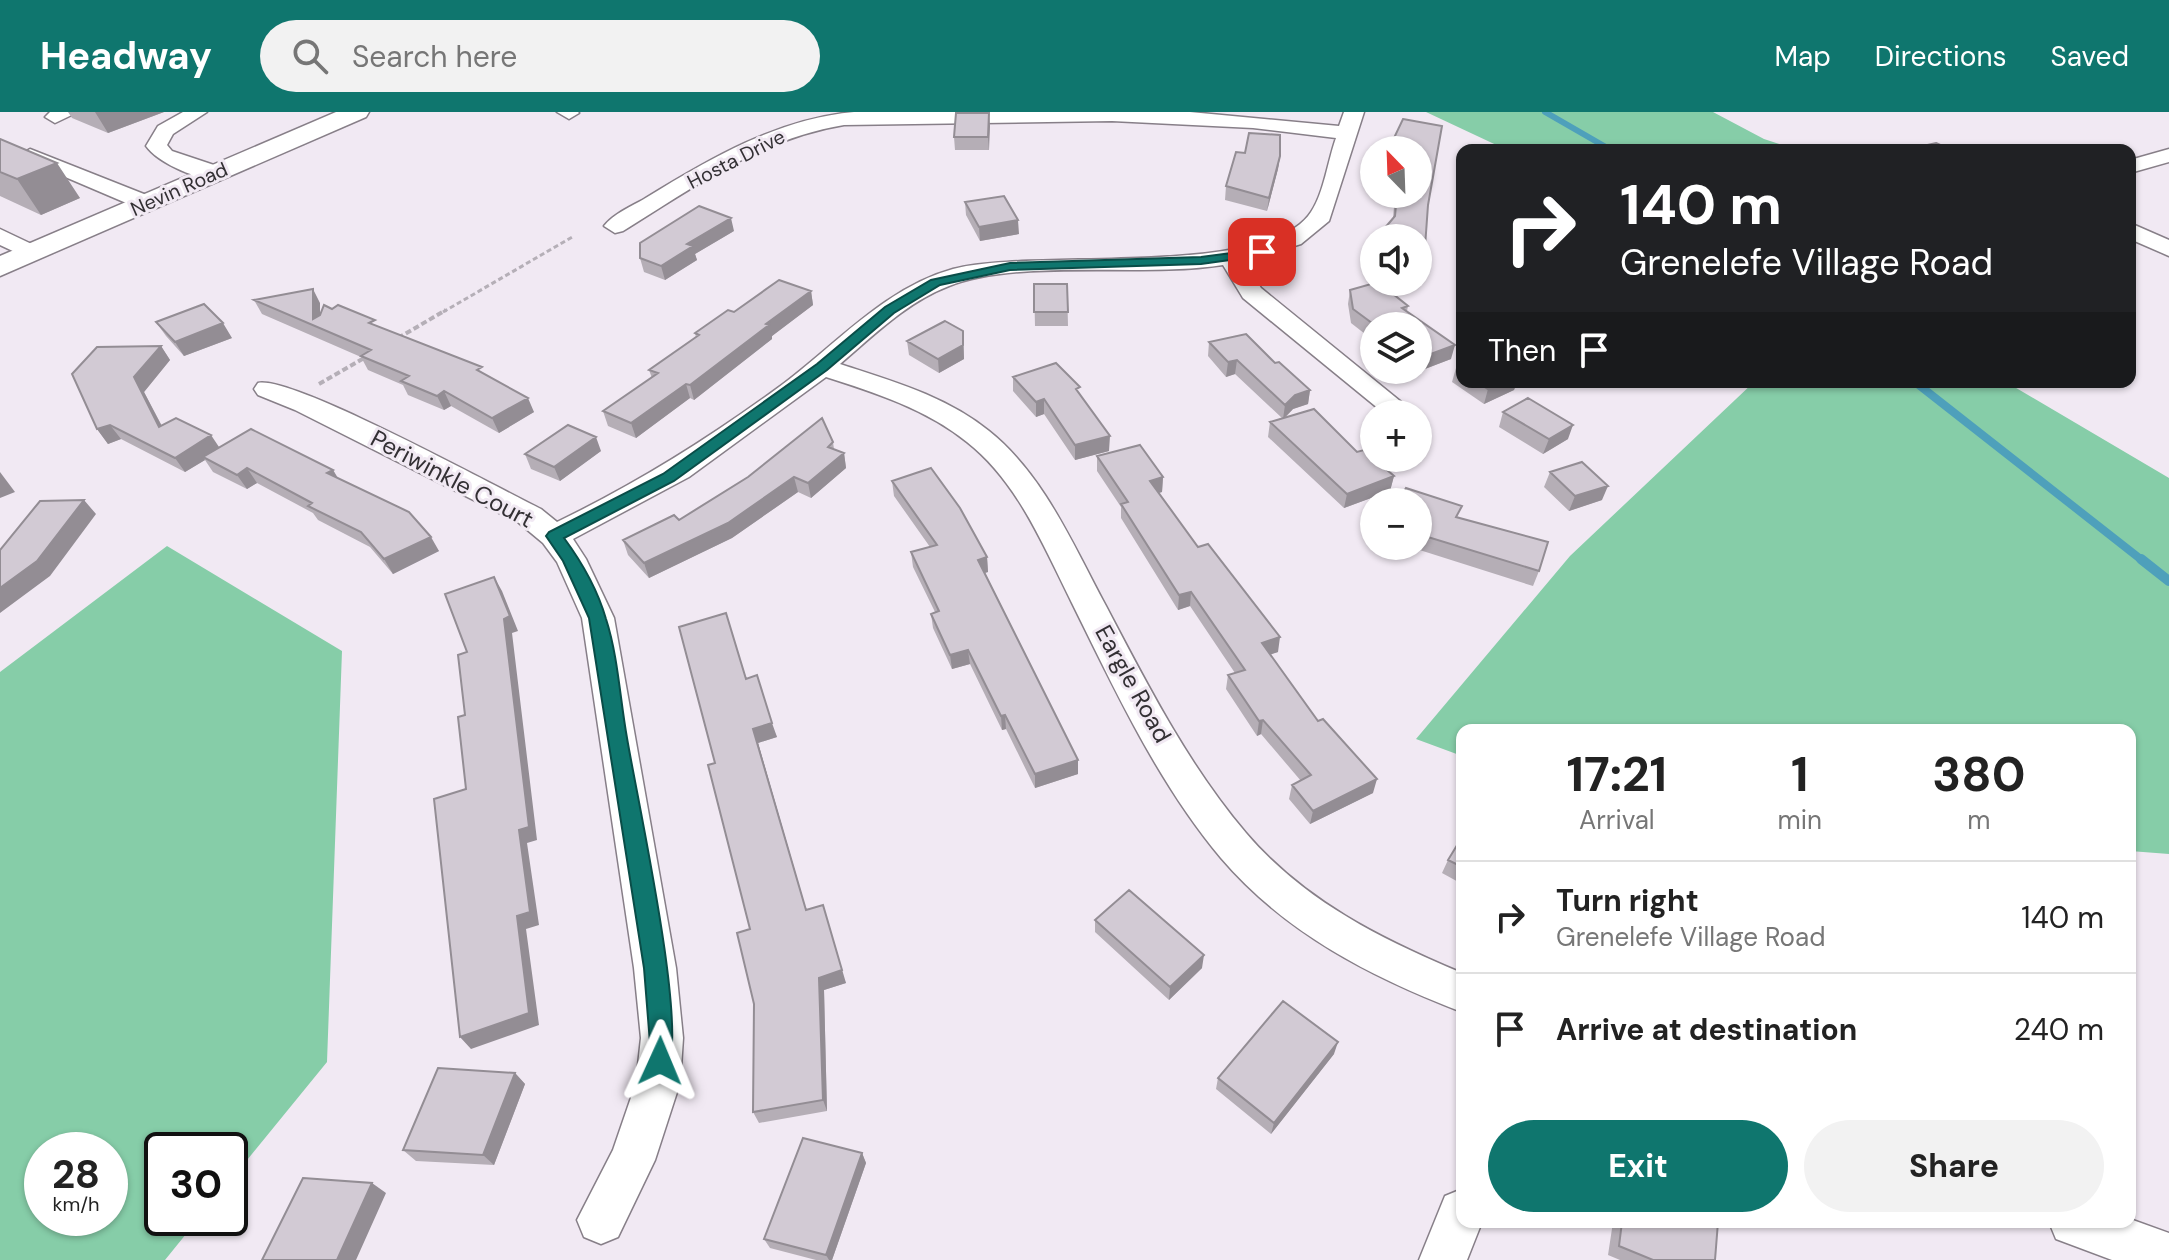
<!DOCTYPE html>
<html lang="en">
<head>
<meta charset="utf-8">
<style>
  :root { --surface:#fff; --page:#f2f2f2; --text:#222; --muted:#767676; --line:#e0e0e0; --accent:#0f766e }
  body { margin:0; font-family:"DM Sans",sans-serif; background:var(--page); color:var(--text); height:100vh; display:flex; flex-direction:column; font-size:30px; white-space:nowrap }
  * { box-sizing:border-box; margin:0 }
  p { font-size:26px; color:var(--muted) }
  .icon { flex:none; width:44px; height:44px; fill:none; stroke:currentColor; stroke-width:2; stroke-linecap:round; stroke-linejoin:round }
  .map { position:relative; flex:1; overflow:hidden }
  .side { position:absolute; left:1456px; top:612px; width:680px; height:504px; display:flex; flex-direction:column; background:var(--surface); border-radius:16px; box-shadow:0 2px 6px #0004 }
  .side>* { flex:none }
  .top-card { position:absolute; left:1456px; top:32px; width:680px; height:244px; border-radius:16px; box-shadow:0 2px 6px #0004; background:#202124; color:#fff; overflow:hidden }
  .needle { width:52px; rotate:337deg }
  .fabs { position:absolute; left:1360px; top:24px; display:grid; gap:16px }
  .fabs a { display:grid; place-items:center; width:72px; height:72px; border-radius:50%; background:var(--surface); box-shadow:0 2px 6px #0004; font-size:40px }
  .speed { position:absolute; left:24px; top:1020px; display:flex; gap:16px; font-size:40px; font-weight:700; text-align:center }
  .speed>* { display:grid; place-content:center; width:104px; height:104px; border-radius:50%; background:var(--surface); box-shadow:0 2px 6px #0004; line-height:1 }
  .speed small { font-size:20px; font-weight:400 }
  .speed .limit { border:4px solid #111; border-radius:12px; background:#fff; color:#111 }
  .pin { position:absolute; display:grid; place-items:center; width:68px; height:68px; color:#fff; margin:-34px; border-radius:16px; box-shadow:0 4px 12px #0006 }
  .me { position:absolute; width:88px; margin:-44px; rotate:1deg; stroke-linejoin:round; filter:drop-shadow(0 0 6px #0008) }
  .turn { display:flex; align-items:center; gap:28px; height:168px; padding:0 32px; font-size:36px }
  .turn .icon { width:104px; height:104px; stroke-width:2.5 }
  .turn b { display:block; font-size:56px; line-height:68px }
  .then { display:flex; align-items:center; height:76px; padding:0 32px; background:#0003; gap:16px; font-size:30px }
  .eta { display:flex; justify-content:space-evenly; align-items:center; height:136px; text-align:center }
  .eta b { font-size:48px; font-weight:700; line-height:56px }
  .primary-button { display:flex; gap:16px; margin-top:auto; padding:16px 32px }
  .primary-button a { flex:1; height:92px; border-radius:48px; background:var(--accent); color:#fff; font-size:32px; font-weight:700; line-height:92px; text-align:center }
  .primary-button a+a { background:var(--page); color:var(--text) }
  ul { padding:0; list-style:none }
  li { display:flex; align-items:center; gap:24px; height:112px; padding:0 32px; border-top:2px solid var(--line) }
  li div { flex:1 }
  li b { display:block; font-size:30px }
  li em { font-style:normal }
  header { display:flex; align-items:center; gap:48px; box-sizing:border-box; height:112px; padding:0 40px; background:var(--accent); color:#fff }
  header strong { font-size:38px }
  nav { display:flex; gap:44px; margin-inline-start:auto; font-size:28px }
  .search { width:560px; height:72px; background:var(--page); display:flex; align-items:center; gap:20px; box-sizing:border-box; padding:0 28px; border-radius:44px; color:var(--muted); font-size:30px }
  .map>svg:first-child { display:block }
  .forest { fill:#86cda8; fill-rule:evenodd }
  .lines { fill:none; stroke-linecap:round; stroke-linejoin:round }
  .stream-far2 { stroke:#4ea0bb; stroke-width:6 }
  .stream-far1 { stroke:#4ea0bb; stroke-width:8 }
  .stream { stroke:#4ea0bb; stroke-width:10 }
  .minor-casing { stroke:#877f88; stroke-width:3 }
  .major-casing { stroke:#877f88; stroke-width:3 }
  .path-far1 { stroke:#b5afb7; stroke-width:3; stroke-dasharray:5 3; stroke-linecap:butt }
  .path { stroke:#b5afb7; stroke-width:4; stroke-dasharray:6 3; stroke-linecap:butt }
  .minor { fill:#fff; fill-rule:evenodd }
  .major { fill:#fff; fill-rule:evenodd }
  .wall { fill:#b5aeb6 }
  .shaded-wall { fill:#938d94 }
  .building { fill:#d2cad4; stroke:#938d94; stroke-width:2 }
  .route { fill:#0f766e; stroke:#0a4d48; stroke-width:2 }
  .labels { text-anchor:middle; stroke-width:6; stroke-linejoin:round; paint-order:stroke }
  .far-street-label { font-size:20px; fill:#333034; stroke:#f1e9f3 }
  .street-label { font-size:24px; fill:#333034; stroke:#f1e9f3 }
</style>
</head>
<body>
<header>
<strong>Headway</strong>
<div class="search"><svg class="icon" aria-label="search" viewBox="0 0 24 24"><circle cx="10" cy="10" r="6"/><path d="M15 15l6 6"/></svg>Search here</div>
<nav><a>Map</a><a>Directions</a><a>Saved</a></nav>
</header>
<div class="map">
<svg width="2169" height="1148" viewBox="0 0 2169 1148">
  <rect width="100%" height="100%" fill="#f1e9f3"/>
  <path class="forest" d="M1426,0H1713L1764,27L1797,38H1507Z
    M1754,270H2006L2169,366V742L2130,739V618H1462V644L1416,627L1570,444Z
    M167,434L342,539L327,950L230,1069V1038H162V1106H199L165,1148H0V560ZM42,1038H110V1106H42Z"/>
  <g class="lines">
    <path class="stream-far2" d="M1545,0L1611,38"/>
    <path class="stream-far1" d="M1915,270L2143,449"/>
    <path class="stream" d="M2141,447L2169,469"/>
    <defs>
      <path id="minor" d="M78,0L55,11L45,5L50,0Z
        M183,0H207L173,22L167,33L172,39L223,56L226,61L223,66C201,71 158,51 146,34L158,14Z
        M557,0H578L579,1L569,7Z
        M854,0H1190L1339,14L1344,0H1364L1329,109L1301,132L1244,150L1261,176L1416,302H1385L1243,186L1223,153C1141,166 1022,146 949,174C907,190 874,223 840,252C892,269 946,284 989,319C1044,363 1073,433 1106,494C1147,572 1188,653 1246,721C1304,789 1381,827 1462,861V900C1371,865 1285,821 1221,746C1158,671 1115,578 1072,491C1044,435 1018,370 967,330C926,297 876,281 826,265L689,365L573,427L586,447L614,506L676,856L683,926L680,971L655,1048L618,1125L601,1132L584,1125L577,1108L613,1038L636,971L641,926L634,856L582,506L557,450L543,431L519,411L295,298L258,283L254,277L258,271C292,263 496,375 541,397L557,410C636,372 708,327 779,275C835,234 884,176 953,157C1031,136 1268,167 1311,100C1324,81 1328,48 1336,26L1253,16L1112,9L844,13C762,26 692,76 623,119L615,121L604,114C613,102 632,94 644,87C709,47 777,7 854,0Z
        M30,37L154,86L157,91L154,96H138L23,47L20,43Z
        M2169,37V50L2130,61V48Z
        M2130,111L2169,128V144L2130,127Z
        M0,117L40,136L44,141L32,148L0,133Z
        M1462,1077V1110H1482L1467,1148H1419L1445,1084Z
        M2130,1107L2169,1121V1148H2112L2056,1127L2049,1110H2130Z"/>
      <path id="major" d="M336,0H369L366,5L0,164V144Z"/>
    </defs>
    <use href="#minor" class="minor-casing"/>
    <use href="#major" class="major-casing"/>
    <path class="path-far1" d="M443,200L574,124"/>
    <path class="path" d="M398,226L446,198
      M319,272L366,245"/>
    <use href="#minor" class="minor"/>
    <use href="#major" class="major"/>
  </g>
  <path class="wall" d="M68,0H164L108,21L72,6Z
    M989,1V38H955L954,25Z
    M0,27L80,86L41,103L0,84Z
    M1245,41L1280,44L1278,57L1267,99L1225,88L1226,74Z
    M1384,82H1418L1428,93L1425,135L1422,148L1418,147V126H1383L1384,117L1393,106L1395,83Z
    M965,90L1019,122L980,129L966,103Z
    M734,119L695,142L697,148L665,168L644,160L640,146Z
    M1034,172H1067L1068,214H1035Z
    M1350,178L1408,194L1407,199L1451,247L1417,260L1413,258H1418V214H1374V229L1351,211L1348,192Z
    M811,179L813,193L772,224V227L694,288L690,286L636,326L608,314L603,299L652,266L649,258L696,225L695,221L734,200Z
    M254,188L320,191V203L378,215L486,263L534,300L499,321L451,294L444,298L408,283L403,273L368,258L361,245L262,202Z
    M156,210L232,226L184,244L166,224Z
    M963,219L964,247L939,261L909,243L907,229Z
    M1209,230L1275,251L1310,278L1308,292L1293,297L1285,306L1357,340L1394,364L1390,379L1344,396L1268,325L1270,310L1282,306L1235,262L1226,265L1208,244Z
    M161,234L170,248L144,280L162,314L219,335L333,358L338,366L439,439L393,462L370,435L318,408L313,401L257,371L247,377L213,360L205,348L185,360L121,327L108,332L97,317Z
    M1462,253V270H1517L1514,278L1484,292L1452,270L1456,256Z
    M1013,265L1080,282L1109,339L1075,348L1044,302L1036,305L1013,279Z
    M1503,300L1568,327L1543,342L1499,315Z
    M833,330L834,337L844,341L846,356L811,386L798,380L732,426L649,466L628,443L623,428L679,408Z
    M601,339L560,369L531,357L525,342Z
    M1097,344L1163,365L1162,380L1159,381L1198,435L1278,540L1270,542L1318,609L1373,681L1310,712L1289,687L1292,673L1301,669L1261,622L1257,624L1226,577L1228,563L1235,561L1190,494L1178,498L1121,406V395L1097,359Z
    M1550,360L1602,388L1569,399L1544,375Z
    M892,369L987,445L988,460L985,461L1078,648V662L1035,676L1006,617L1002,618L970,552L952,557L933,516L931,502L935,500L913,455L911,440L930,435L894,384Z
    M1418,390L1458,406L1539,459L1533,474L1407,434H1418Z
    M747,566L777,625L758,631L806,798L846,871L824,878L827,999L759,1011L753,1000L754,892L750,817L715,651Z
    M1462,725V772L1442,761L1448,748Z
    M1095,808L1202,856L1169,888L1095,820Z
    M1334,942L1271,1022L1216,977L1218,966Z
    M515,961L525,972L494,1053L416,1049L403,1038Z
    M862,1041L866,1051L832,1148H816L770,1136L764,1127Z
    M1613,1110H1718L1715,1148H1620L1608,1143Z"/>
  <path class="shaded-wall" d="M95,0H164L108,21Z
    M989,1L990,14L989,38L988,25Z
    M1280,44L1278,57L1267,99L1269,86Z
    M57,51L80,86L41,103L17,67Z
    M731,106L734,119L695,142L697,148L665,168L661,154L687,132Z
    M1018,108L1019,122L980,129L979,115Z
    M313,177L320,191V216L313,207Z
    M811,179L813,193L772,224V227L694,288L690,273L766,212Z
    M223,211L232,226L184,244L175,230Z
    M963,219L964,247L939,261L938,247Z
    M1455,233L1451,247L1417,260L1420,246Z
    M161,234L170,248L144,280L170,330L159,315L134,265Z
    M1237,248L1235,262L1226,265L1228,250Z
    M1504,270H1517L1514,278L1484,292L1488,277Z
    M686,272L690,286L636,326L631,311Z
    M1310,278L1308,292L1293,297L1283,307L1285,293L1295,283Z
    M444,279L451,294L444,298L437,284Z
    M528,286L534,300L499,321L492,306Z
    M1044,287V302L1036,305V290Z
    M110,313L121,327L108,332L97,317Z
    M1573,313L1568,327L1543,342L1549,327Z
    M211,323L221,338L203,345L205,348L185,360L175,346Z
    M1110,324L1109,339L1075,348V333Z
    M596,325L601,339L560,369L554,355Z
    M844,341L846,356L811,386L808,371Z
    M247,356L257,371L247,377L237,363Z
    M333,358L341,372L327,361Z
    M0,360L15,380L0,386Z
    M1394,364L1390,379L1344,396L1347,382Z
    M794,365L798,380L732,426L649,466L644,451Z
    M1163,365L1162,380L1150,383V369Z
    M1608,374L1602,388L1569,399L1575,384Z
    M84,388L96,402L50,464L0,501V476Z
    M431,425L439,439L393,462L384,447Z
    M987,445L988,460L980,462L978,448Z
    M494,465L502,479L518,519L512,521L537,728L527,731L539,813L526,817L539,913L471,937L460,925L517,804L519,718Z
    M1191,480L1190,494L1178,498L1179,483Z
    M1280,525L1278,540L1260,546L1262,531Z
    M968,538L970,552L952,557L950,543Z
    M1005,603L1006,617L1002,618L1001,604Z
    M1263,608L1261,622L1257,624L1259,609Z
    M772,611L777,625L758,631L810,811L753,617Z
    M1078,648V662L1035,676V662Z
    M1377,667L1373,681L1310,712L1313,699Z
    M823,793L846,871L824,878L827,999L823,988L819,866Z
    M1204,843L1202,856L1169,888L1170,875Z
    M1338,930L1334,942L1271,1022L1274,1011Z
    M515,961L525,972L494,1053L483,1043Z
    M862,1041L866,1051L832,1148H829L826,1143Z
    M372,1071L386,1081L356,1148H337Z"/>
  <path class="building" d="M956,1H989L988,25H954Z
    M1403,7L1442,14L1428,93L1425,135L1418,133V126L1389,125L1393,119L1384,117L1395,104L1397,82H1418V38H1391L1393,28Z
    M1249,21L1280,23V44L1269,86L1226,74L1236,40L1245,41Z
    M0,27L57,51L17,67L0,60Z
    M1936,31L1951,38H1905Z
    M1004,84L1018,108L979,115L965,90Z
    M699,94L731,106L687,132L693,134L661,154L640,146V131Z
    M779,168L811,179L766,212L769,213L690,273L686,272L631,311L603,299L658,261L649,258L699,223L695,221L728,198L734,200Z
    M1378,170L1408,194L1402,196L1455,233L1420,246L1418,244V214H1376L1353,197L1350,178Z
    M1034,172H1067L1068,200H1034Z
    M313,177V207L320,203L324,193L332,197L338,193L375,208L369,211L482,255L477,258L528,286L492,306L444,279L437,284L401,269L409,264L361,244L371,238L254,188Z
    M204,192L223,211L175,230L156,210Z
    M945,209L963,219V233L938,247L907,229Z
    M1246,222L1275,251L1279,250L1310,278L1295,283L1285,293L1237,248L1228,250L1209,230Z
    M161,234L134,265L159,315L176,306L211,323L175,346L110,313L97,317L72,262L97,235Z
    M1056,251L1080,275L1076,277L1110,324L1075,333L1044,287L1036,290L1013,265Z
    M1477,270H1504L1488,277Z
    M1528,286L1573,313L1549,327L1503,300Z
    M1314,297L1357,340L1364,338L1394,364L1347,382L1270,310Z
    M822,306L833,330L828,335L844,341L808,371L794,365L728,411L644,451L623,428L674,403L679,408L748,365Z
    M568,313L596,325L554,355L525,342Z
    M251,317L333,358L327,361L409,400L431,425L384,447L361,420L308,394L312,391L247,356L237,363L203,345Z
    M1140,333L1163,365L1150,369L1198,435L1208,432L1280,525L1262,531L1318,609L1323,607L1377,667L1313,699L1292,673L1311,663L1263,608L1259,609L1228,563L1245,558L1191,480L1179,483L1121,392L1128,390L1097,344Z
    M1582,350L1608,374L1575,384L1550,360Z
    M931,356L960,396L987,445L978,448L1078,648L1035,662L1005,603L1001,604L968,538L950,543L931,502L939,499L911,440L937,433L892,369Z
    M1406,376L1462,394L1456,405L1548,430L1539,459L1418,422V390H1398Z
    M84,388L37,449L0,476V438L40,389Z
    M494,465L510,504L504,507L529,715L519,718L530,800L517,804L529,901L460,925L434,687L466,677L458,605L465,603L458,543L467,540L445,482Z
    M726,501L746,567L757,563L772,611L753,617L806,798L823,793L842,858L819,866L823,988L753,1000L754,892L737,821L750,817L708,653L715,651L679,515Z
    M1462,725V755L1448,748Z
    M1129,778L1204,843L1170,875L1095,808Z
    M1283,889L1338,930L1274,1011L1218,966Z
    M438,956L515,961L483,1043L403,1038Z
    M803,1026L862,1041L826,1143L764,1127Z
    M303,1066L372,1071L337,1148H262Z
    M1622,1110H1718L1715,1148H1653L1619,1134Z"/>
  <path class="route" d="M1262,137L1267,138V143L1201,152L1010,158L940,173L894,201L827,258L674,369L564,426C581,449 598,479 606,507C618,544 620,587 627,626C637,686 687,912 668,956L660,960L652,956L644,856L589,506L563,449L546,424L549,420L663,362L817,252L885,195L931,168L1010,151L1201,145Z"/>
  <g class="labels">
    <g class="far-street-label">
      <text transform="translate(736 47) rotate(-27)" y="7">Hosta Drive</text>
      <text transform="translate(179 77) rotate(-24)" y="7">Nevin Road</text>
    </g>
    <g class="street-label">
      <text transform="translate(452 367) rotate(28)" y="8">Periwinkle Court</text>
      <text transform="translate(1133 572) rotate(61)" y="8">Eargle Road</text>
    </g>
  </g>
</svg>
<div class="fabs">
<a><svg class="needle" viewBox="-14 -14 28 28"><path d="M0-13l5 13h-10z" fill="#e53935"/><path d="M0 13l5-13h-10z" fill="#767676"/></svg></a>
<a><svg class="icon" aria-label="sound" viewBox="0 0 24 24"><path d="M4 9h4l5-4v14l-5-4H4zM17 9q2 3 0 6"/></svg></a>
<a><svg class="icon" aria-label="layers" viewBox="0 0 24 24"><path d="M12 4l9 5-9 5-9-5zM3 14l9 5 9-5"/></svg></a>
<a>+</a>
<a>−</a>
</div>
<div class="speed"><div>28<small>km/h</small></div><div class="limit">30</div></div>
<div class="pin" style="left:1262px;top:140px;background:#d93025"><svg class="icon" aria-label="arrive" viewBox="0 0 24 24"><path d="M6 21V4h12l-3 4 3 4H6"/></svg></div>
<svg class="me" style="left:660px;top:949px" viewBox="-20 -20 40 40"><path d="M0-17L14 15 0 8-14 15z" fill="#0f766e" stroke="#fff" stroke-width="4"/></svg>
<div class="top-card">
<div class="turn"><svg class="icon" aria-label="right" viewBox="0 0 24 24"><path d="M7 20v-9h11M14 6l5 5-5 5"/></svg><div><b>140 m</b>Grenelefe Village Road</div></div>
<div class="then">Then<svg class="icon" aria-label="arrive" viewBox="0 0 24 24"><path d="M6 21V4h12l-3 4 3 4H6"/></svg></div>
</div>
<section class="side">
<div class="eta">
<div><b>17:21</b><p>Arrival</p></div>
<div><b>1</b><p>min</p></div>
<div><b>380</b><p>m</p></div>
</div>
<ul>
<li><svg class="icon" aria-label="right" viewBox="0 0 24 24"><path d="M7 20v-9h11M14 6l5 5-5 5"/></svg><div><b>Turn right</b><p>Grenelefe Village Road</p></div><em>140 m</em></li>
<li><svg class="icon" aria-label="arrive" viewBox="0 0 24 24"><path d="M6 21V4h12l-3 4 3 4H6"/></svg><div><b>Arrive at destination</b></div><em>240 m</em></li>
</ul>
<div class="primary-button"><a>Exit</a><a>Share</a></div>
</section>
</div>
</body>
</html>
